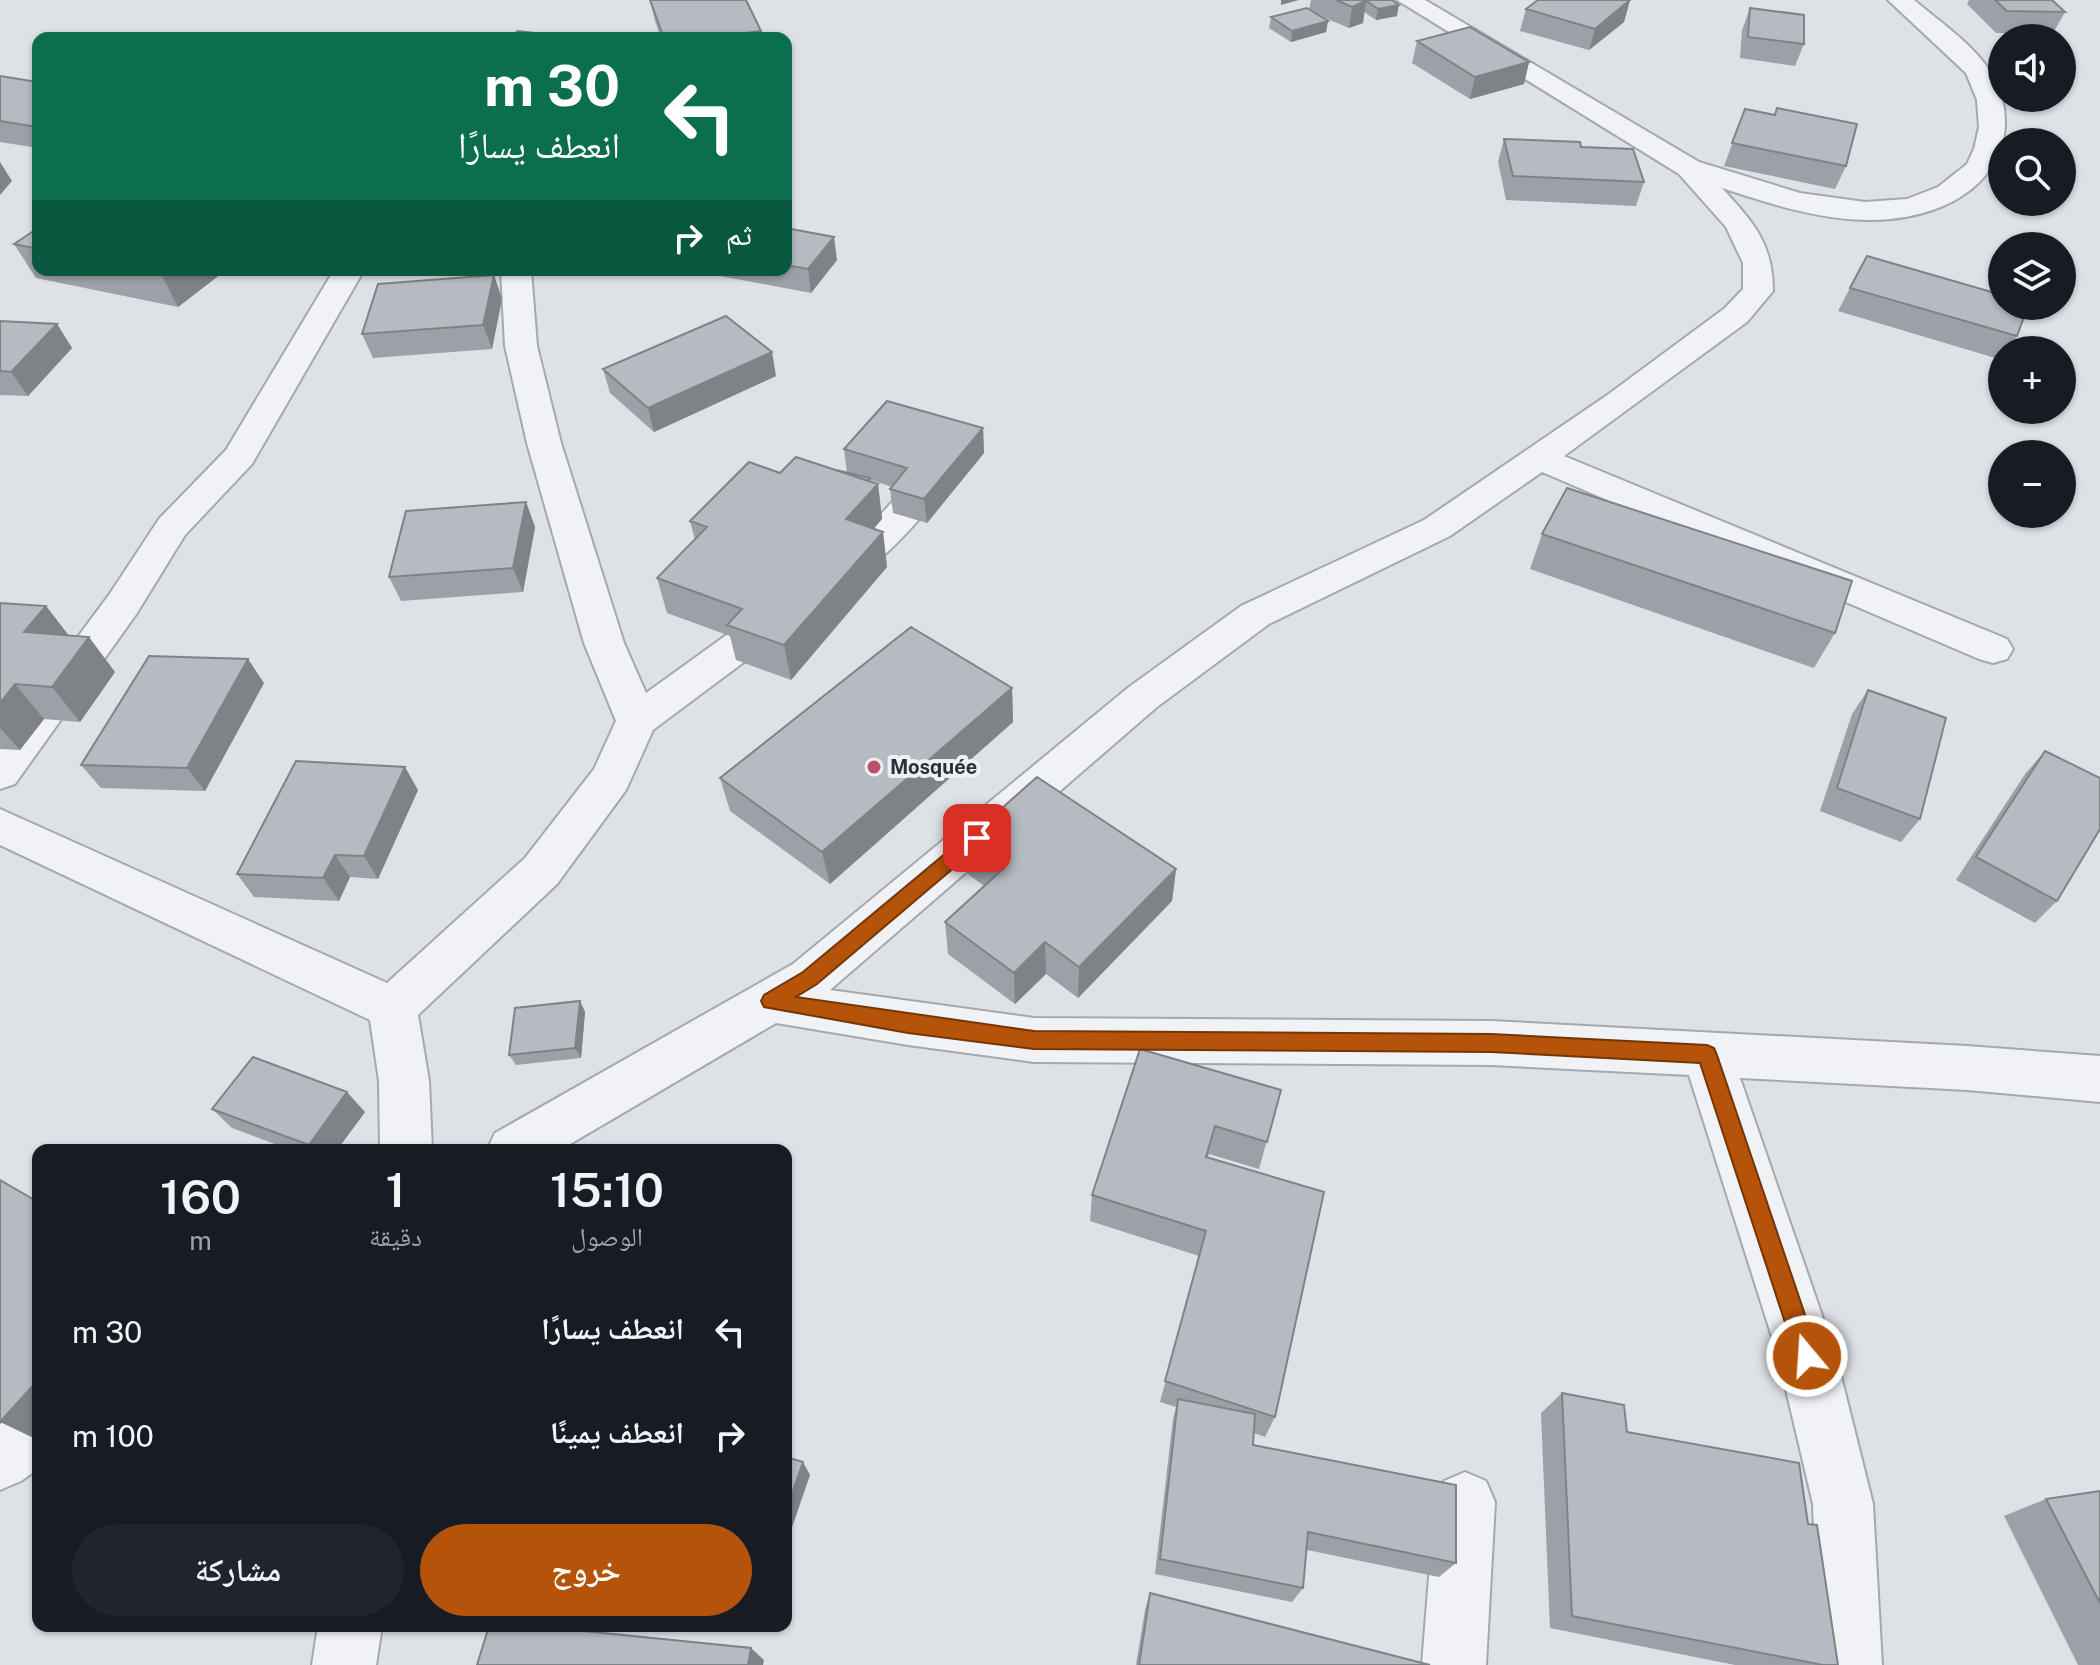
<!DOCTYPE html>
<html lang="ar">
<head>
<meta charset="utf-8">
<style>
  :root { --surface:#171b24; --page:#20242c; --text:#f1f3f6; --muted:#9ea1a6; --accent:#b45309 }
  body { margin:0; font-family:"Public Sans","Noto Naskh Arabic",sans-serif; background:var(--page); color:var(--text); direction:rtl; height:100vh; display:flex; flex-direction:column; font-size:30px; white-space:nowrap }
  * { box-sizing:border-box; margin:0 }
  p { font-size:26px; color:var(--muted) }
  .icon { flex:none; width:44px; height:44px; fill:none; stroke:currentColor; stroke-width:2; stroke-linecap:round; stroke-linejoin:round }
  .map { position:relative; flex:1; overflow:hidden; direction:ltr }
  .details { position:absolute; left:32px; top:1144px; width:760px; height:488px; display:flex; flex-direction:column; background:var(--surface); border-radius:16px; box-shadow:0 2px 6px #0004; direction:rtl }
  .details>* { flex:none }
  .top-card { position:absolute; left:32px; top:32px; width:760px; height:244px; border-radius:16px; box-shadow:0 2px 6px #0004; direction:rtl; background:#0b6e4f; color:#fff; overflow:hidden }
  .tools { position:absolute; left:1988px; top:24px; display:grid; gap:16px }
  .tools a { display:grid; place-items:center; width:88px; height:88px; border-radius:50%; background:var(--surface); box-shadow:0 2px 6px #0004; font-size:40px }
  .pin { position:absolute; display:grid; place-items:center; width:68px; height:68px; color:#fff; margin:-34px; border-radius:16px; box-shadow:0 4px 12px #0006 }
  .me { position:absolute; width:88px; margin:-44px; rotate:342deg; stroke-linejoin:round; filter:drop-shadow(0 0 6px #0008) }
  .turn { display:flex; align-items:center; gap:28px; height:168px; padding:0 40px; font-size:36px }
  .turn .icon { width:104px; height:104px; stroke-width:2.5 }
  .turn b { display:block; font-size:56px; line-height:68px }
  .then { display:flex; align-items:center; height:76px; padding:0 40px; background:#0003; gap:16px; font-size:30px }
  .eta { display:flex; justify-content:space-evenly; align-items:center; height:136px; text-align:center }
  .eta b { font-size:48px; font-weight:600; line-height:56px }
  .primary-button { display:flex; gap:16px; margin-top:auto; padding:16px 40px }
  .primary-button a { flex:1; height:92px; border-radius:48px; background:var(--accent); color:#fff; font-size:32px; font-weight:600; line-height:92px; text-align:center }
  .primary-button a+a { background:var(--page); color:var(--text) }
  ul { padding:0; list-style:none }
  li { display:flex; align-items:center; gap:24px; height:104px; padding:0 40px }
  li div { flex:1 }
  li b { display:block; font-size:30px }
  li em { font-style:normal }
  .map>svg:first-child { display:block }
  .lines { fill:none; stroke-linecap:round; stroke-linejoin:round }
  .minor-casing { stroke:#a4a8af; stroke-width:4 }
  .minor { fill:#f0f2f5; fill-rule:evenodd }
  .wall { fill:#9da1a7 }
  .shaded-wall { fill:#7f8388 }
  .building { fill:#b6bbc2; stroke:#7f8388; stroke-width:2 }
  .route { fill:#b45309; stroke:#753606; stroke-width:2 }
  .poi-dot { fill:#be5063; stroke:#edf0f4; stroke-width:3 }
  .labels { text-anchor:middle; stroke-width:8; stroke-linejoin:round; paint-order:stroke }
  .poi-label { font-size:20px; font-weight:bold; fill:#29303b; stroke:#edf0f4; text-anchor:start }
</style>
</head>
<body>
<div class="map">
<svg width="2100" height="1665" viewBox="0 0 2100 1665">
  <rect width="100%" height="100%" fill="#dee1e6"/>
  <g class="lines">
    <defs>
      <path id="minor" d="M1397,0H1425L1699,162L1800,193L1865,202L1907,199L1938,187L1967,164L1974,149L1979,127L1977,100L1966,73L1888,0H1914C1941,23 1975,45 1993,76C2003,94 2007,115 2004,135C1992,199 1923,221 1865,220C1816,219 1768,203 1722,188C1753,222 1773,243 1773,291L1747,322L1564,456L2007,639L2013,649L2007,659L1993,663L1979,659L1542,472L1450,536L1269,624L1157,707L830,990L1034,1018L1491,1021L1967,1046L2100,1056V1102L1967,1090L1740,1078L1836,1356L1873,1504L1882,1665H1820L1819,1661L1813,1504L1778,1356L1689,1075L1491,1065L1034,1062L908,1045L776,1023L560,1150H487L495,1133L793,964L1129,687L1241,606L1424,520L1606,396L1725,308L1743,289V263L1726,227L1679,174Z
        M334,270H364L252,464L185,535L137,613L15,784L0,789V741L109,595L159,519L226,450Z
        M501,270H531L537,346L561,443L624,643L646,693L768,605L782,601L796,605L801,614L796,623L653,730L626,790L557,884L418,1015L429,1081L432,1150H380L379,1081L370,1020L0,845V809L387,983L525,858L594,769L616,721L584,643L527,443L505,346Z
        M941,458L953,461L958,469C937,501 882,567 847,581C838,585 832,583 823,581L817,572L823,563L865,532L929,461Z
        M38,1403V1469L21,1481L0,1490V1424Z
        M1465,1472L1486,1481L1495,1502L1486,1665H1422L1435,1502L1444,1481Z
        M318,1626H382L376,1665H312Z"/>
    </defs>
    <use href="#minor" class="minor-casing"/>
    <use href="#minor" class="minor"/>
  </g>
  <path class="wall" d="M650,0L761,31L762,38H661L655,21Z
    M1311,0H1392L1397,16L1376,20L1364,12L1363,23L1349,28L1318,15L1328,21L1326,32L1291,42L1269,28L1271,17L1309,10Z
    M1630,0L1624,22L1589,50L1520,31L1526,9Z
    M1969,0H2052L2065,12L2053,33H1996L1967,4Z
    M1750,8L1804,44L1795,66L1740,58L1742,30Z
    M1417,41L1529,62L1524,84L1470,99L1412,63Z
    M0,76L38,82V148L0,142Z
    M1745,109L1846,166L1835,189L1724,166Z
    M1504,139L1581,147L1644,182L1636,206L1506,200L1498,162Z
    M38,228V270H226L178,307L36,278L14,244Z
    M786,228L837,260L811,293L688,270H786Z
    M494,275L502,299L492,349L373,358L362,334Z
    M1850,288L2017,336L2008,350H2002V360L1838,311Z
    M0,321L57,324L72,348L28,396L0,395Z
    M603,369L776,376L654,432L610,393Z
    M983,428L984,453L927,523L893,513L890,489L892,487L871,480V481L878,484L882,519L874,529L883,532L887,567L791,680L736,660L730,636L667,613L657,578L695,540L690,521L780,473L836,470L847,473L844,449Z
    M526,502L535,527L523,592L401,601L389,577Z
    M1542,534L1835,633L1814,668L1530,569Z
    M0,603L46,606L69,636L115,672L80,722L44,719L20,750L0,749Z
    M264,683L205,791L101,788L81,765Z
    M1012,688L1013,722L830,884L730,811L720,778Z
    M1868,690L1920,819L1901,842L1820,811L1852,714Z
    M2045,751L2057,901L2035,923L1956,880L2025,774Z
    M418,790L378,879L350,877L339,901L254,897L237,874Z
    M965,841L1176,869L1172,901L1078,998L1046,974L1015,1004L948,954L945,922L984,886L968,874Z
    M580,1001L585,1012L581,1058L516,1065L509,1055Z
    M1281,1090L1259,1169L1209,1154L1208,1157L1275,1417L1265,1437L1254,1433L1253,1445L1456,1563L1439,1577L1307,1550L1303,1588L1292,1602L1155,1574L1173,1419L1176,1407L1160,1402L1199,1256L1090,1221L1092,1195Z
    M212,1109L365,1112L337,1150H291L232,1128Z
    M1562,1393L1627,1432L1808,1524L1838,1665H1735L1550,1628L1541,1413Z
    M2100,1491V1665H2078L2004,1516L2046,1499Z
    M1150,1593L1430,1665H1136L1145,1610Z"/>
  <path class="shaded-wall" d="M1281,0H1299L1281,5Z
    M1630,0L1624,22L1589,50L1595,29Z
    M1366,1L1363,23L1349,28L1352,7Z
    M1399,5L1397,16L1376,20L1378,9Z
    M1328,21L1326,32L1291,42L1292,31Z
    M761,31L762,38H706Z
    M1529,62L1524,84L1470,99L1475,77Z
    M0,162L12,181L0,195Z
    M834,237L837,260L811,293L808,269Z
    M163,270H226L178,307L160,272Z
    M494,275L502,299L492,349L483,325Z
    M57,324L72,348L28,396L11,372Z
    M772,352L776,376L654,432L648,408Z
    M983,428L984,453L927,523L924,499Z
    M870,478L872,490L878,484L882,519L851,554L846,519Z
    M526,502L535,527L523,592L513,568Z
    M883,532L887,567L791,680L784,645Z
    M46,606L73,641L24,632Z
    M89,637L115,672L80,722L52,687Z
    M248,659L264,683L205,791L187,768Z
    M15,684L44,719L20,750L0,728V703Z
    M1012,688L1013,722L830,884L822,852Z
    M405,767L418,790L378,879L364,856Z
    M335,855L350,877L339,901L323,878Z
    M1176,869L1172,901L1078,998L1079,967Z
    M1045,942L1046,974L1015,1004L1014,973Z
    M580,1001L585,1012L581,1058L575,1048Z
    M347,1092L365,1112L337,1150H314L309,1145Z
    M38,1380V1440L0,1422Z
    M803,1462L810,1475L786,1545V1511Z
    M751,1648L764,1660L763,1665H748Z"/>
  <path class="building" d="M650,0H746L761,31L706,38H664Z
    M1336,0H1363L1366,1L1352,7Z
    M1365,0H1392L1399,5L1378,9Z
    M1538,0H1630L1595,29L1526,9Z
    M1995,0H2052L2065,12L2007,11Z
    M1307,8L1328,21L1292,31L1271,17Z
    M1750,8L1804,15V44L1748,37Z
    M1470,27L1529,62L1475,77L1417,41Z
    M518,31L534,33L527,38H508Z
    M629,34L628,38H544L545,36Z
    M0,76L38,82V127L0,121Z
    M1777,108L1857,124L1846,166L1732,143L1745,109L1775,115Z
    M1504,139L1580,142L1581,147L1633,149L1644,182L1513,176Z
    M38,228V249L14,244Z
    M786,228L834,237L808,269L786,265Z
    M1867,256L2002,295V306H2028L2017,336L1850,288Z
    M494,275L483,325L362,334L378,284Z
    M726,316L772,352L648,408L603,369Z
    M0,321L57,324L11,372L0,371Z
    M887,401L983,428L924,499L890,489L907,468L844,449Z
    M796,457L878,484L846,519L883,532L784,645L727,625L742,609L657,578L707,527L690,521L749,462L780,473Z
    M836,470L870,478L868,481Z
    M1567,488L1852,581L1835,633L1542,534Z
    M526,502L513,568L389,577L406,511Z
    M0,603L46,606L24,632L89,637L52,687L15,684L0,703Z
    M911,627L1012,688L822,852L720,778Z
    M149,656L248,659L187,768L81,765Z
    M1868,690L1946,718L1920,819L1837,788Z
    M2045,751L2100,778V829L2057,901L1976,857Z
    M296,761L405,767L364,856L335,855L323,878L237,874Z
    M1037,777L1176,869L1079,967L1045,942L1014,973L945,922L1004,868L965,841Z
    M580,1001L575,1048L509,1055L515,1008Z
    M1140,1049L1281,1090L1267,1142L1215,1126L1206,1157L1324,1192L1275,1417L1165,1381L1206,1231L1092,1195Z
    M253,1057L347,1092L309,1145L212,1109Z
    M0,1180L38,1202V1380L0,1422Z
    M1562,1393L1624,1405L1627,1432L1799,1463L1808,1524L1817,1525L1838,1665H1823L1572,1616Z
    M1178,1399L1255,1414L1253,1445L1456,1485V1563L1308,1532L1303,1588L1160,1559Z
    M786,1457L803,1462L786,1511Z
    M2100,1491V1603L2046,1499Z
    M1150,1593L1430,1665H1139Z
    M489,1626H534L751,1648L748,1665H477Z"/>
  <path class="route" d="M977,831L983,833L986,838L983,843L817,984L796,997L1034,1031L1491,1034L1707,1045L1714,1048L1717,1055L1819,1356L1816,1365L1807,1368L1799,1365L1796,1356L1700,1063L1491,1052L1034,1049L908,1033L764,1007L761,1001L764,995L803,972L970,833Z"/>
  <circle class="poi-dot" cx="874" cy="767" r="8"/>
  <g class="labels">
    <g class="poi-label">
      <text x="890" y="774">Mosquée</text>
    </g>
  </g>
</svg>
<div class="tools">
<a><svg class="icon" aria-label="sound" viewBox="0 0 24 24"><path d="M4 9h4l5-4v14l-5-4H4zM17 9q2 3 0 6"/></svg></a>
<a><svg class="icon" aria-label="search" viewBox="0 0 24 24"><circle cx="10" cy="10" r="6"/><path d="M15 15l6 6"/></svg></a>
<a><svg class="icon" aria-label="layers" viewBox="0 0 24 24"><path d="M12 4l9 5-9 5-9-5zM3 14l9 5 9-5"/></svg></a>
<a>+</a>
<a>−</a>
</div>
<div class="pin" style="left:977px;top:838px;background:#d93025"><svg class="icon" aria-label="arrive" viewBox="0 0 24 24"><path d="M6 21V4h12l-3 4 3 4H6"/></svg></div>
<svg class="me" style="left:1807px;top:1356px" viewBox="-20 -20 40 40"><circle r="17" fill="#b45309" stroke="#fff" stroke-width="3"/><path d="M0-11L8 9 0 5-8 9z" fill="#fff"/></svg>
<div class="top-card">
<div class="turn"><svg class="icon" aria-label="left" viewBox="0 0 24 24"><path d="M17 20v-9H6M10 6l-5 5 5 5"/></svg><div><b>30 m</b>انعطف يسارًا</div></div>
<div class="then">ثم<svg class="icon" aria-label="right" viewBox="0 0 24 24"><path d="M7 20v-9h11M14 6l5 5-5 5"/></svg></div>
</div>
<section class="details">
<div class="eta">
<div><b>15:10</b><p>الوصول</p></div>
<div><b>1</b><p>دقيقة</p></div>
<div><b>160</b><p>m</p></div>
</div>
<ul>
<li><svg class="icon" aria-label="left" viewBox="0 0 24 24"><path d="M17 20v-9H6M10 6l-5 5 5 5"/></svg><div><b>انعطف يسارًا</b></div><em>30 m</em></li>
<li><svg class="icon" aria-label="right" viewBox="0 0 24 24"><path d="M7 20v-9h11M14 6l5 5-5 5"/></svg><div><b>انعطف يمينًا</b></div><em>100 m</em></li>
</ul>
<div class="primary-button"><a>خروج</a><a>مشاركة</a></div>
</section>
</div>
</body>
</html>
